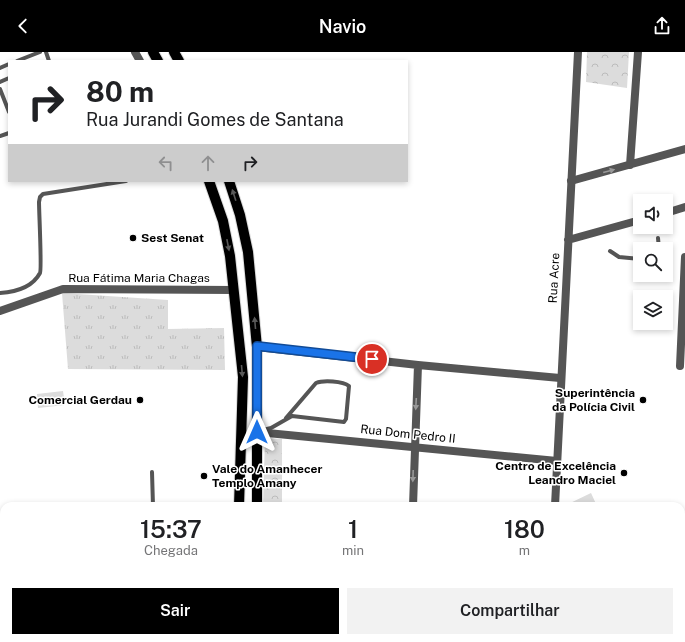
<!DOCTYPE html>
<html lang="pt">
<head>
<meta charset="utf-8">
<style>
  :root { --surface:#fff; --page:#f2f2f2; --text:#202124; --muted:#757577; --accent:#000 }
  body { margin:0; font-family:"Public Sans",sans-serif; background:var(--page); color:var(--text); height:100vh; display:flex; flex-direction:column; font-size:15px; white-space:nowrap }
  * { box-sizing:border-box; margin:0 }
  p { font-size:13px; color:var(--muted) }
  .icon { flex:none; width:22px; height:22px; fill:none; stroke:currentColor; stroke-width:2; stroke-linecap:round; stroke-linejoin:round }
  .map { position:relative; flex:1; overflow:hidden }
  .panel { position:absolute; left:0px; top:450px; width:685px; height:140px; display:flex; flex-direction:column; background:var(--surface); border-radius:12px 12px 0 0; box-shadow:0 2px 6px #0003 }
  .panel>* { flex:none }
  .hud { position:absolute; left:8px; top:8px; width:400px; height:122px; border-radius:0px; box-shadow:0 2px 6px #0003; background:#fff; color:var(--text); overflow:hidden }
  .controls { position:absolute; left:633px; top:142px; display:grid; gap:8px }
  .controls a { display:grid; place-items:center; width:40px; height:40px; border-radius:0px; background:var(--surface); box-shadow:0 2px 6px #0003; font-size:20px }
  .pin { position:absolute; display:grid; place-items:center; width:34px; height:34px; color:#fff; margin:-17px; border:2px solid #fff; border-radius:50%; box-shadow:0 1px 4px #0007 }
  .me { position:absolute; width:44px; margin:-22px; rotate:0deg; stroke-linejoin:round; filter:drop-shadow(0 0 3px #0008) }
  .turn { display:flex; align-items:center; gap:14px; height:84px; padding:0 12px; font-size:18px }
  .turn .icon { width:52px; height:52px; stroke-width:2.5 }
  .turn b { display:block; font-size:28px; line-height:34px }
  .lanes { display:flex; align-items:center; height:38px; padding:0 12px; background:#0003; justify-content:center; gap:20px; direction:ltr }
  .lanes .off { opacity:.35 }
  .eta { display:flex; justify-content:space-evenly; align-items:center; height:68px; text-align:center }
  .eta b { font-size:24px; font-weight:600; line-height:28px }
  .action { display:flex; gap:8px; margin-top:auto; padding:8px 12px }
  .action a { flex:1; height:46px; border-radius:0px; background:var(--accent); color:#fff; font-size:16px; font-weight:600; line-height:46px; text-align:center }
  .action a+a { background:var(--page); color:var(--text) }
  header { display:flex; justify-content:space-between; align-items:center; height:52px; padding:0 12px; background:var(--accent); color:#fff; font-size:18px; font-weight:600 }
  .map>svg:first-child { display:block }
  .grass { fill:url(#grass-tufts) }
  .park { fill:url(#park-crowns) }
  .pitch { fill:#dcdcdc }
  .lines { fill:none; stroke-linecap:round; stroke-linejoin:round }
  .stream { stroke:#a3a3a3; stroke-width:2.5 }
  .primary-casing { stroke:#dbdbdb; stroke-width:12 }
  .service { stroke:#555; stroke-width:4 }
  .minor { stroke:#555; stroke-width:8 }
  .tertiary { stroke:#555; stroke-width:8 }
  .primary { stroke:#000; stroke-width:10 }
  .oneway { fill:#999 }
  .oneway2 { fill:#595959 }
  .route-casing { stroke:#114b97; stroke-width:10 }
  .route { stroke:#1a73e8; stroke-width:7 }
  .poi-dot { fill:#000; stroke:#fff; stroke-width:1.5 }
  .labels { text-anchor:middle; stroke-width:3; stroke-linejoin:round; paint-order:stroke }
  .poi-label { font-size:12px; font-weight:bold; fill:#000; stroke:#fff; text-anchor:end }
  .street-label { font-size:12px; fill:#000; stroke:#fff }
</style>
</head>
<body>
<header><svg class="icon" aria-label="back" viewBox="0 0 24 24"><path d="M15 5l-7 7 7 7"/></svg>Navio<svg class="icon" aria-label="share" viewBox="0 0 24 24"><path d="M12 15V3M7 8l5-5 5 5M5 13v7h14v-7"/></svg></header>
<div class="map">
<svg width="685" height="590" viewBox="0 0 685 590">
  <defs>
    <pattern id="grass-tufts" width="24" height="20" patternUnits="userSpaceOnUse"><rect width="24" height="20" fill="#dcdcdc"/><path d="M3 7l-1-3M5 7V3M7 7l1-3M15 17l-1-3M17 17v-4M19 17l1-3" fill="none" stroke="#bbb"/></pattern>
    <pattern id="park-crowns" width="20" height="18" patternUnits="userSpaceOnUse"><rect width="20" height="18" fill="#dcdcdc"/><path d="M2 6a3 3 0 1 1 6 0M12 15a3 3 0 1 1 6 0" fill="none" stroke="#bbb"/></pattern>
  </defs>
  <rect width="100%" height="100%" fill="#fff"/>
  <path class="grass" d="M62,241L168,248V277L224,276L225,318L68,317Z
    M78,586H227V590H78Z"/>
  <path class="park" d="M587,0H629L627,36L586,30Z
    M265,386L282,387V454H263Z
    M0,517H4V586H60L61,590H0Z
    M260,586H289V589L260,590Z"/>
  <path class="pitch" d="M63,339L65,353L38,356L37,342Z
    M591,441L597,454H566V453Z"/>
  <g class="lines">
    <path class="stream" d="M101,590V586"/>
    <defs>
      <path id="primary" d="M153,0L158,9
        M174,0L179,9
        M209,129L223,169L230,204L243,325L239,454
        M229,129L240,163L248,200L257,295V454
        M257,586V590
        M236,590V586"/>
    </defs>
    <use href="#primary" class="primary-casing"/>
    <path class="service" d="M46,0L49,9
      M17,9L40,0
      M0,16L9,12
      M0,30L9,26
      M0,37L9,60
      M0,84L9,81
      M658,186L659,197
      M610,199L619,205L640,207
      M0,241C15,240 32,236 40,221C42,217 39,160 39,150L40,145L43,142L126,129
      M263,378L271,376L292,364L344,370L346,367L349,334C343,329 323,328 316,331L286,366
      M152,420L153,454"/>
    <path class="minor" d="M135,0L140,9
      M630,113L638,0
      M571,129L685,97
      M0,259L63,237L234,238
      M257,295L418,313L560,326
      M680,314L685,205
      M257,380L557,409
      M413,454L418,313
      M0,510H4
      M681,518L685,519
      M665,588L675,590
      M70,590V586
      M617,590V586"/>
    <path class="tertiary" d="M666,161L685,155
      M568,188L640,168
      M555,454L578,0
      M547,590V586"/>
    <use href="#primary" class="primary"/>
  </g>
  <defs><path id="oneway-solid" d="M-6-.8H1V-3.2L6.5 0L1 3.2V.8H-6Z"/></defs>
  <g class="oneway">
    <use href="#oneway-solid" transform="translate(609 119) rotate(-15)"/>
    <use href="#oneway-solid" transform="translate(416 352) rotate(93)"/>
    <use href="#oneway-solid" transform="translate(413 424) rotate(92)"/>
  </g>
  <g class="oneway2">
    <use href="#oneway-solid" transform="translate(234 143) rotate(-108)"/>
    <use href="#oneway-solid" transform="translate(228 193) rotate(79)"/>
    <use href="#oneway-solid" transform="translate(255 271) rotate(-95)"/>
    <use href="#oneway-solid" transform="translate(242 319) rotate(85)"/>
  </g>
  <g class="lines">
    <defs>
      <path id="route" d="M257,380V294L372,307"/>
    </defs>
    <use href="#route" class="route-casing"/>
    <use href="#route" class="route"/>
  </g>
  <g class="poi-dot">
    <circle cx="133" cy="186" r="4"/>
    <circle cx="140" cy="348" r="4"/>
    <circle cx="643" cy="348" r="4"/>
    <circle cx="624" cy="421" r="4"/>
    <circle cx="204" cy="424" r="4"/>
  </g>
  <g class="labels">
    <g class="poi-label">
      <text x="141" y="190" text-anchor="start">Sest Senat</text>
      <text x="635" y="345">Superintência<tspan x="635" dy="14">da Polícia Civil</tspan></text>
      <text x="132" y="352">Comercial Gerdau</text>
      <text x="616" y="418">Centro de Excelência<tspan x="616" dy="14">Leandro Maciel</tspan></text>
      <text x="212" y="421" text-anchor="start">Vale do Amanhecer<tspan x="212" dy="14">Templo Amany</tspan></text>
    </g>
    <g class="street-label">
      <text x="139" y="230">Rua Fátima Maria Chagas</text>
      <text transform="translate(554 226) rotate(-87)" y="4">Rua Acre</text>
      <text transform="translate(408 382) rotate(6)" y="4">Rua Dom Pedro II</text>
    </g>
  </g>
</svg>
<div class="controls">
<a><svg class="icon" aria-label="sound" viewBox="0 0 24 24"><path d="M4 9h4l5-4v14l-5-4H4zM17 9q2 3 0 6"/></svg></a>
<a><svg class="icon" aria-label="search" viewBox="0 0 24 24"><circle cx="10" cy="10" r="6"/><path d="M15 15l6 6"/></svg></a>
<a><svg class="icon" aria-label="layers" viewBox="0 0 24 24"><path d="M12 4l9 5-9 5-9-5zM3 14l9 5 9-5"/></svg></a>
</div>
<div class="pin" style="left:372px;top:307px;background:#d93025"><svg class="icon" aria-label="arrive" viewBox="0 0 24 24"><path d="M6 21V4h12l-3 4 3 4H6"/></svg></div>
<svg class="me" style="left:257px;top:380px" viewBox="-20 -20 40 40"><path d="M0-17L14 15 0 8-14 15z" fill="#1a73e8" stroke="#fff" stroke-width="4"/></svg>
<div class="hud">
<div class="turn"><svg class="icon" aria-label="right" viewBox="0 0 24 24"><path d="M7 20v-9h11M14 6l5 5-5 5"/></svg><div><b>80 m</b>Rua Jurandi Gomes de Santana</div></div>
<div class="lanes"><svg class="icon off" aria-label="left" viewBox="0 0 24 24"><path d="M17 20v-9H6M10 6l-5 5 5 5"/></svg><svg class="icon off" aria-label="ahead" viewBox="0 0 24 24"><path d="M12 20V5M6 11l6-6 6 6"/></svg><svg class="icon" aria-label="right" viewBox="0 0 24 24"><path d="M7 20v-9h11M14 6l5 5-5 5"/></svg></div>
</div>
<section class="panel">
<div class="eta">
<div><b>15:37</b><p>Chegada</p></div>
<div><b>1</b><p>min</p></div>
<div><b>180</b><p>m</p></div>
</div>
<div class="action"><a>Sair</a><a>Compartilhar</a></div>
</section>
</div>
</body>
</html>
